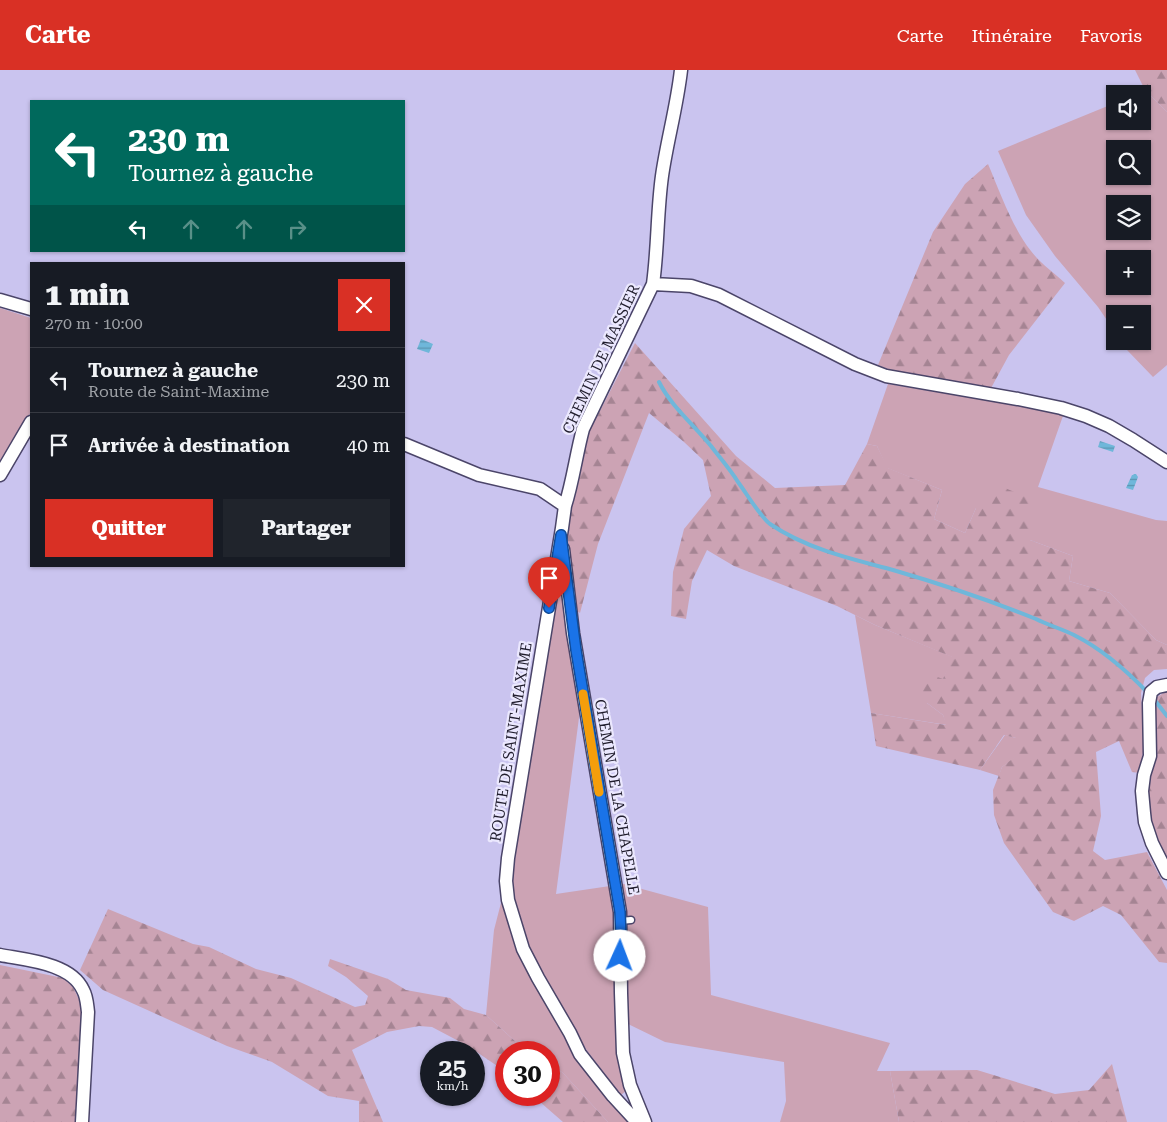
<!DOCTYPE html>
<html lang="fr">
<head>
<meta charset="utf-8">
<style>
  :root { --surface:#171b24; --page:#20242c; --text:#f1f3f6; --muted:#9ea1a6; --line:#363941; --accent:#d93025 }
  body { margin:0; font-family:"Roboto Serif",serif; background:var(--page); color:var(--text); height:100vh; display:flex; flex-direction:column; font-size:19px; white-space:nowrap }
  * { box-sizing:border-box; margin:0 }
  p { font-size:16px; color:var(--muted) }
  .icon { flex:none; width:28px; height:28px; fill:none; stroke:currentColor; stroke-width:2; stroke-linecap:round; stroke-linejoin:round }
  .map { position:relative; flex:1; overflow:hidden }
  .drawer { position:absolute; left:30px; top:192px; width:375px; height:305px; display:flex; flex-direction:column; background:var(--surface); border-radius:0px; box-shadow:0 1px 4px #0004 }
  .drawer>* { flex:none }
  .banner { position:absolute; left:30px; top:30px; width:375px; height:152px; border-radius:0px; box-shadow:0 1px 4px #0004; background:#00695c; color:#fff; overflow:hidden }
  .buttons { position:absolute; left:1106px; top:15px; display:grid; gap:10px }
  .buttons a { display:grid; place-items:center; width:45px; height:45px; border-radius:0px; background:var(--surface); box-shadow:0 1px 4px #0004; font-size:25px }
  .speed { position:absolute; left:420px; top:971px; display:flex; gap:10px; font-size:25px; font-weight:700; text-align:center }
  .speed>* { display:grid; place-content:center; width:65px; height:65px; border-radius:50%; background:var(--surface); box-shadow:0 1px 4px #0004; line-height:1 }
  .speed small { font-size:12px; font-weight:400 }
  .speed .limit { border:8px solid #d22; background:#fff; color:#111 }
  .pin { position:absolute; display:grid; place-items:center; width:42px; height:42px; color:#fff; margin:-51px -21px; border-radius:50% 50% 50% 0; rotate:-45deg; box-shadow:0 0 5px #0007 }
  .pin .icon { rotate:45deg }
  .me { position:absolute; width:55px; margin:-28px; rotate:2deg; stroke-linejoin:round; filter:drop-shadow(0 0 4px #0008) }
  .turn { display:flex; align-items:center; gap:18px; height:105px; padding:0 15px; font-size:22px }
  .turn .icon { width:65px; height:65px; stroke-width:2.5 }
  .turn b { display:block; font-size:35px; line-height:42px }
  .lanes { display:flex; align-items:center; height:48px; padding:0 15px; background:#0003; justify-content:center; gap:25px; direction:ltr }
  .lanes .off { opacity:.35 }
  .round { display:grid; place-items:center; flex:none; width:52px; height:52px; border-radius:0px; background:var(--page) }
  .overview { display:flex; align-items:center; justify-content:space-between; height:85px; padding:0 15px }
  h1 { font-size:30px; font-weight:800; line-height:38px }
  .cta { display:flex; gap:10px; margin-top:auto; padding:10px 15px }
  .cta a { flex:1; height:58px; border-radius:0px; background:var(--accent); color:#fff; font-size:20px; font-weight:800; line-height:58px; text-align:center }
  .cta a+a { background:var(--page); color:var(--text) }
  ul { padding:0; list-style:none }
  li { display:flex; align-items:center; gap:15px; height:65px; padding:0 15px; border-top:1px solid var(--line) }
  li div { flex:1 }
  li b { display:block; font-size:19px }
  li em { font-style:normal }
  header { display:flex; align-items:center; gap:30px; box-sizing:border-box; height:70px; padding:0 25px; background:var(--accent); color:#fff }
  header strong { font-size:24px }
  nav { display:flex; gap:28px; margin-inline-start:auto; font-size:18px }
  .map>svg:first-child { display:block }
  .green { fill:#cca3b4; fill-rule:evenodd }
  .forest { fill:url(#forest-firs) }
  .water { fill:url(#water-rules) }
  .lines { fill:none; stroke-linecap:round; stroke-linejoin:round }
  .stream { stroke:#6fb7da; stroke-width:4 }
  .lane-casing { stroke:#4b4569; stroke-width:9 }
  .street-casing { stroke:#4b4569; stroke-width:15 }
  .lane { stroke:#fff; stroke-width:6 }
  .street { stroke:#fff; stroke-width:12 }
  .route-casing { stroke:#114b97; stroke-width:12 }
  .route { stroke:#1a73e8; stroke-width:9 }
  .slow { stroke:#f59e0b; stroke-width:9 }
  .labels { text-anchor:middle; stroke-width:4.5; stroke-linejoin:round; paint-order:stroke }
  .street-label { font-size:15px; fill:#201d2d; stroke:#ebe8fe }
</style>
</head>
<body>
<header>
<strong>Carte</strong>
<nav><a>Carte</a><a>Itinéraire</a><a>Favoris</a></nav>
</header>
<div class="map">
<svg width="1167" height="1052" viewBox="0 0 1167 1052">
  <defs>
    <pattern id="forest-firs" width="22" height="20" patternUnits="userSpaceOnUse" patternTransform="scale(1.25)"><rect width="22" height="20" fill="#cca3b4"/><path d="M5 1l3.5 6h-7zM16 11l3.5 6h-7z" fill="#a58493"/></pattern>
    <pattern id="water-rules" width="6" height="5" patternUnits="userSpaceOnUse" patternTransform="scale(1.25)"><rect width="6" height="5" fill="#6fb7da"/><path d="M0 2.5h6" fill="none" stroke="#5b94b1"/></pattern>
  </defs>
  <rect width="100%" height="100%" fill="#cac4ef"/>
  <path class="green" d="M1145,20L1167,42V295L1153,307L1127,280L1121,271H1142V244H1115V262L1098,237L1055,186L1026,145L998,81L1115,33V51H1142V24H1136ZM1115,79H1142V106H1115ZM1115,134H1142V161H1115ZM1115,189H1142V216H1115Z
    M0,238L31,248V342L0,391Z
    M888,314L1064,343L1038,417L1156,450L1167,451V575L1156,570L1110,523L1069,511L1073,486L1030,470L976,438L965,463L934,449L942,420L887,398L877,376L867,374Z
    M561,488L580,640L556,824L610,816L615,841L626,1021L621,1025L588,982L572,958L523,869L512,832V786Z
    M855,545L875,555L953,587L943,610L927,633L943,645L947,655L871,643Z
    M1005,665L1016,668V687L1002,697L999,706L980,700Z
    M620,813L708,837L711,925L890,973L877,1001H890L899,1052H780L786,1031L784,992L665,972L626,953Z
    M502,829L522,885L631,1052H608L563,1003L549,993V982H532L515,971L486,945L494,860Z"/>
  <path class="forest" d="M1135,0H1167V42L1145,20Z
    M988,94C1000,122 1012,157 1031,181C1040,193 1054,203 1065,213L1009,285L990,320L895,302L878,295L933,162L965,114Z
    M635,273L736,386L775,418L845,415L867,374L877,376L888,398L942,420L934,449L965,463L976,438L1005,418L1033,430L1030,470L1073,486L1069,511L1110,523L1156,570L1167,575V599L1154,600L1145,608L1141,623L1144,675L1140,703L1132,702L1119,671L1096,682L1101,746L1093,781L1105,790L1147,782L1167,820V893L1159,892L1121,845L1103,836L1074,851L1053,842L1004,773L994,745L993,720L1002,697L1016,686V668L1004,665L980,700L876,676L871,643L946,655L943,645L927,633L919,611L929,604L943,609L952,587L875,555L837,536L734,496L707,480L692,511L686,549L671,546L673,502L684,459L711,426L703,390L684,372L649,343L598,474L580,543L574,539L567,473L569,445L587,366Z
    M1165,622H1167V796L1162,788L1148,740L1149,722L1155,670L1153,635L1157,627Z
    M108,839L193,874L209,877L256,899L291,908L355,937L365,935L368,926L346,907L328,896L330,889L388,909L406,920L450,928L464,939L486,945L515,971L532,982H506V1002L468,976L432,957L419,956L387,962L352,980L383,1052H359V1031L328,1026L272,992L227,976L103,920L80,900Z
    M0,895L63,908L73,917L81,934L82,953L75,1052H0Z
    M549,993L563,1003L608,1052H563L532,1025H549Z
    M1112,994L1127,1052H899L890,1001L977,1000L1055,1024L1089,1020Z"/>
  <path class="water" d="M421,269L433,274L429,283L417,279Z
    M1100,371L1115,376L1113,382L1098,377Z
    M1134,404H1136L1138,407L1133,420L1126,418L1132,405H1133Z"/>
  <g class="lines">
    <path class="stream" d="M659,312C671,336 693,354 711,376C720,388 730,399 738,412C747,424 759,445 770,454C807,479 851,489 893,500C941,514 989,530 1036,549C1048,555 1062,559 1074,565C1102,579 1127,601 1148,623
      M1153,628L1167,646"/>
    <defs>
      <path id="lane" d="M620,851L631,850"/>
      <path id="street" d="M653,214L691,216L719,225L855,294L886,306L1018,329L1061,338L1086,346L1109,356L1133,370L1167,392
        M0,230L31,239
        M404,374L479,405L540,419L565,436L562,458L508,788L506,811L508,830L523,879L538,908L570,963L580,984L613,1026L637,1052
        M0,405L31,352
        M565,436C573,411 576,385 583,359L653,214C658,178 657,142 662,106C667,71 677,36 681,0
        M563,479L573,563L620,842L621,923L623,983L630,1015L645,1052
        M1167,615L1157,617L1151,622L1149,633L1150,686L1144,705L1142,721L1144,743L1145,752L1152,773L1167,803
        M0,885C26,890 71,893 83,920C87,927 87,935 88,942L82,1052"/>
    </defs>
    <use href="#lane" class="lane-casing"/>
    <use href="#street" class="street-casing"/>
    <use href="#lane" class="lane"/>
    <use href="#street" class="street"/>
  </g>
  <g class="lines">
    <defs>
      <path id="route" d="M549,538L561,465L576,580L620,842L621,866L620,886"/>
    </defs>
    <use href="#route" class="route-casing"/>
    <use href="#route" class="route"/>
    <path class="slow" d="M583,624L599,722"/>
  </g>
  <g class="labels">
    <g class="street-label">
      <text transform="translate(601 289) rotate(-65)" y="5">CHEMIN DE MASSIER</text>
      <text transform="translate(511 672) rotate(-81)" y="5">ROUTE DE SAINT-MAXIME</text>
      <text transform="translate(617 727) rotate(80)" y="5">CHEMIN DE LA CHAPELLE</text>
    </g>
  </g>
</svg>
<div class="buttons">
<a><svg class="icon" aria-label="sound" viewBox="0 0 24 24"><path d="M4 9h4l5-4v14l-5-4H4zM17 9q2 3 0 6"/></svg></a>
<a><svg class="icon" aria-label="search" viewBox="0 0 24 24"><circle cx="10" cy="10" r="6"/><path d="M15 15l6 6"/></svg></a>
<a><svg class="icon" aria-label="layers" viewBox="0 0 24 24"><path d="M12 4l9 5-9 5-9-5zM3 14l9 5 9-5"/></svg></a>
<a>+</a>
<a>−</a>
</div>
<div class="speed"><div>25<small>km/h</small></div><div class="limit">30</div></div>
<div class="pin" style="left:549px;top:538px;background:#d93025"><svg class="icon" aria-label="arrive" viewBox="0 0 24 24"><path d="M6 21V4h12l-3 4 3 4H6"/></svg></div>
<svg class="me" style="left:620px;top:886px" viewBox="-20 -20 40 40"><circle r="19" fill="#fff"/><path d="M0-13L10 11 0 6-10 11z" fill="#1a73e8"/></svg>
<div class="banner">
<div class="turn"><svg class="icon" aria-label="left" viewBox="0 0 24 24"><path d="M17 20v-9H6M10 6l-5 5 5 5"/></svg><div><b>230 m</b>Tournez à gauche</div></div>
<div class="lanes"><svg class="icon" aria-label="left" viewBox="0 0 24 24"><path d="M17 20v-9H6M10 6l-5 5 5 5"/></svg><svg class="icon off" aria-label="ahead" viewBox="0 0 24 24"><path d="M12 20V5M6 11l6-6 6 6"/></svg><svg class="icon off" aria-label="ahead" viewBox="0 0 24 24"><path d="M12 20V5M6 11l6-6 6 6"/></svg><svg class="icon off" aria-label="right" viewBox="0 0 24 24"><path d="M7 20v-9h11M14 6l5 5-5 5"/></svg></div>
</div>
<section class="drawer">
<div class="overview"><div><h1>1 min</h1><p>270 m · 10:00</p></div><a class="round" style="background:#d93025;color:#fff"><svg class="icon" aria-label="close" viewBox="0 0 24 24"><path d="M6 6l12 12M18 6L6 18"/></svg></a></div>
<ul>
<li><svg class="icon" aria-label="left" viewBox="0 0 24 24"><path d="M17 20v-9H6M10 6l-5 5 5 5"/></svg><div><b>Tournez à gauche</b><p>Route de Saint-Maxime</p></div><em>230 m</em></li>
<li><svg class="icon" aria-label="arrive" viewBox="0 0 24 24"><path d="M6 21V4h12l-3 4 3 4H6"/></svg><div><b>Arrivée à destination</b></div><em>40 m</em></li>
</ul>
<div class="cta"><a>Quitter</a><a>Partager</a></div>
</section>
</div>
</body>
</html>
